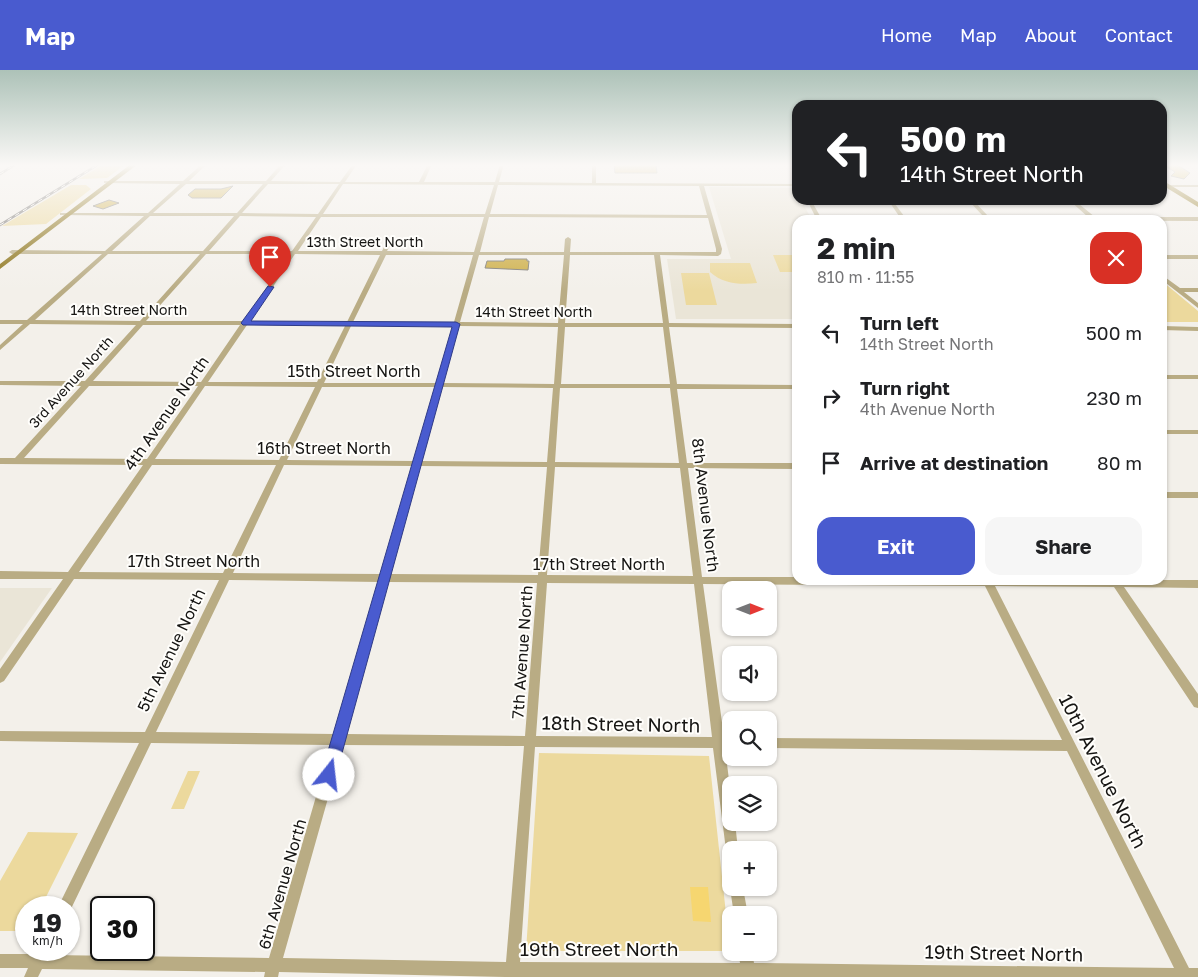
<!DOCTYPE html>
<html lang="en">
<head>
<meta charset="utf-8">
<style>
  :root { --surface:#fff; --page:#f6f6f6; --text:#202124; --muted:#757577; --accent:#495bcf }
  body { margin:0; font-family:"Golos Text",sans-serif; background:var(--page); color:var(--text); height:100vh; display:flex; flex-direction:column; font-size:19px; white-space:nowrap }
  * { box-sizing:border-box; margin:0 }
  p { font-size:16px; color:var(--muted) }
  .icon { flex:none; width:28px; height:28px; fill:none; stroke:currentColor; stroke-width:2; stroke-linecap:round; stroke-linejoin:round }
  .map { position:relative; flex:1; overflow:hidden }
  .details { position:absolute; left:792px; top:145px; width:375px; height:370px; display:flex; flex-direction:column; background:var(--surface); border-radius:15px; box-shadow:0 1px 4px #0004 }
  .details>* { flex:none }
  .top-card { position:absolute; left:792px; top:30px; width:375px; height:105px; border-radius:15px; box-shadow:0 1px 4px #0004; background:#202124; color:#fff; overflow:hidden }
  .needle { width:32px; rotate:90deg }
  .tools { position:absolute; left:722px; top:511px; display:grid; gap:10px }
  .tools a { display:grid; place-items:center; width:55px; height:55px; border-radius:10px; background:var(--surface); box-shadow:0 1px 4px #0004; font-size:25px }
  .speed { position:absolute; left:15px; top:826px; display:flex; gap:10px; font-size:25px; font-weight:700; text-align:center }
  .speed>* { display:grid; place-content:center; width:65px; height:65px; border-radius:50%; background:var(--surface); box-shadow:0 1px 4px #0004; line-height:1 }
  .speed small { font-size:12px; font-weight:400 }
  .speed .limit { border:2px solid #111; border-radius:8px; background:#fff; color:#111 }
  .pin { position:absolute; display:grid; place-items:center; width:42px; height:42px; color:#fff; margin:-51px -21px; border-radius:50% 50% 50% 0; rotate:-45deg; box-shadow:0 0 5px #0007 }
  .pin .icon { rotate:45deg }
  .me { position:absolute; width:55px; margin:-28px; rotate:16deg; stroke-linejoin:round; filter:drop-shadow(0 0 4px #0008) }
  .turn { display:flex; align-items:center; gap:18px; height:105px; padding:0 25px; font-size:22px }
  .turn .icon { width:65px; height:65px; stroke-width:2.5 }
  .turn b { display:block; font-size:35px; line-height:42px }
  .round { display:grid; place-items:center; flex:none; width:52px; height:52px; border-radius:15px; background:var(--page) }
  .summary { display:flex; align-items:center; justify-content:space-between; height:85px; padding:0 25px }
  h1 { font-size:30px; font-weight:700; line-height:38px }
  .action { display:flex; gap:10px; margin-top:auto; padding:10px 25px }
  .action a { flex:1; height:58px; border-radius:15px; background:var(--accent); color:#fff; font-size:20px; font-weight:700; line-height:58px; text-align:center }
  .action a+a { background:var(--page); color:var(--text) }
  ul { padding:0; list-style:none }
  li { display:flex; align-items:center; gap:15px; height:65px; padding:0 25px }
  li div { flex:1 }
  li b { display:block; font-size:19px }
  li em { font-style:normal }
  header { display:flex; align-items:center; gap:30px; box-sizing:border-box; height:70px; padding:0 25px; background:var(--accent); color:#fff }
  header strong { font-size:24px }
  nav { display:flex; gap:28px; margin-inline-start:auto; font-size:18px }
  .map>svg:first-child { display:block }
  .built { fill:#eae5d7 }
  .green { fill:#ecd99d }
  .water { fill:#f6d670 }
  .building { fill:#cdae46; stroke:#7e7c76 }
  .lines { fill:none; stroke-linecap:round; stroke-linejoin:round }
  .minor { fill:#b9ac84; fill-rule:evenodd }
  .major { fill:#8a7115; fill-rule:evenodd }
  .rail-casing { stroke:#74726f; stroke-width:2.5 }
  .rail { stroke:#fffefb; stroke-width:1; stroke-dasharray:4.5; stroke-linecap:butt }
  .route { fill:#495bcf; stroke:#2f3b87 }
  .labels { text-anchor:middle; stroke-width:4; stroke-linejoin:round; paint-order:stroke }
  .far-street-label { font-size:14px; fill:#161513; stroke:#fffefb }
  .street-label { font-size:16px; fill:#161513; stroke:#fffefb }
  .near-street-label { font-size:19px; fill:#161513; stroke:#fffefb }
</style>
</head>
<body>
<header>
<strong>Map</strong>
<nav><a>Home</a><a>Map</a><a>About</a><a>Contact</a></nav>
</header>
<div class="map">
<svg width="1198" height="907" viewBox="0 0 1198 907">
  <rect width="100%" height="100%" fill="#f3f0ea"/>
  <path class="built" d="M709,117L795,118L798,130H801L812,150H798L797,249H676L667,189H731Z
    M0,518H52L0,592Z"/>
  <path class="green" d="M104,94H126L107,108L79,109Z
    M71,115H86L91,119L46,154L2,156Z
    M773,185H793L797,195V202H780Z
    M710,193H750L757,213C741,215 723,214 710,202Z
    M681,203H709L717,235H686Z
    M1162,211L1198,241V252H1163Z
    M539,683L709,686L730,881H526Z
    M188,701H200L184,739H171Z
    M28,762L78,763L41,837L26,838V861H0V811Z"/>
  <path class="water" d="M690,817H708L711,852L693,851Z"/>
  <path class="building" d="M614,94H656L657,103H615Z
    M1162,94H1176L1190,103L1184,109L1171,106L1175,102Z
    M233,116L221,128H192L188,125L195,119H221Z
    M109,130L119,133L103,139L93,136Z
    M505,189H527V191H529L528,200L485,198L487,191H504Z"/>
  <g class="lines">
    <path class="minor" d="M202,94H207L189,111H266L281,94H286L271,111L340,112L353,94H357L345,112H419L428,94H432L424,112H495L500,94H504L499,112L592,113V94H596V113L798,114V116H704L722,179L721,184L718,186L660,185L669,253L798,254V258L669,257L677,314L798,315V319H677L687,393H798V399L688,398L702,507H798V510H1198V518L1124,517L1198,624V638L1194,637L1114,517L995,516L1189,898H1198V907H505L279,902L278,907H264L265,902L42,899L38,907H24L28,898H0V884H34L37,880H51L49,885L269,888L331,675L151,673L69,843V838H58L60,833L139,673L0,671V661L145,662L219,510L74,509L4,611L0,613V599L63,509H0V501L68,502L143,395L0,394V388H15L81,316L0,315V311H85L136,255L30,254L0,280V275L23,254H0V250H27L102,184H12L9,182L12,180L105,181L144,146L62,145H60V143H148L180,114L106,113H104V111H183ZM186,114H263L237,143H153ZM268,114H339L318,144L242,143ZM343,114L494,115L485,144H323ZM498,115L699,116L707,145L490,144ZM150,146H234L203,181H112ZM240,146L316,147L292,181H209ZM321,147H484L474,182L387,181L390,176L387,174L385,175L382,181H298ZM489,147L708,148L716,179V182H570L571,169L568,167L565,169L564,182H480ZM108,184H200L140,251L35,250ZM206,184H290L243,251H146ZM295,184L380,185L347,252L250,251ZM386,185H473L454,252H353ZM479,185H564L558,253L460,252ZM570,185H654L663,253H565ZM143,255H240L201,312L93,311ZM247,255L345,256L317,312H208ZM351,256H453L436,313H324ZM459,256L558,257L554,314L443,313ZM565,257H663L670,314H561ZM89,316H198L147,389L24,388ZM205,316L315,317L279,390L155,389ZM322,317H435L414,391L287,390ZM442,317L553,318L547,392L422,391ZM560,318H670L679,393L555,392ZM152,395H276L223,503L79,502ZM284,395L412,396L381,504L233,503ZM420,396L547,397L538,505L390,504ZM555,397L680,398L693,506L547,505ZM229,510L379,512L334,664L156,662ZM388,512L537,513L525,666L346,664ZM547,513L694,514L712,667L536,666ZM703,514L985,516L1062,670L769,668V678L1067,681L1174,898L754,893L752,882H738L740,893L520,892L535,677L713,678L726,780L727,785L731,786V780H738L735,752H731V726L725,678H731V668L724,667ZM343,675L524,676L506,892L283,888Z
      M1162,115H1198V117H1162Z
      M807,130H811L820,146H899L888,130H892L904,146H983L968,130H973L988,146L1088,147L1069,130H1074L1095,147H1198V151L822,149L823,150H817Z
      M1162,185H1198V189H1162Z
      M1162,205L1180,218H1198V222H1184L1198,233V238L1162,210Z
      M1162,256L1198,257V261L1162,260Z
      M1162,305H1198V309H1162Z
      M1162,360H1198V364H1162Z
      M1162,422H1198V428H1162Z
      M731,816V818H743L748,845H734L730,818Z"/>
    <path class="major" d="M131,94H138L0,199V194Z
      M1162,110L1198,132V137L1162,115Z"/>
    <defs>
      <path id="rail" d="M0,104L16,94
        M0,155L99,94"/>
    </defs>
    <use href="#rail" class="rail-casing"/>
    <use href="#rail" class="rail"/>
  </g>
  <linearGradient id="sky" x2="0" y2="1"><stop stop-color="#adc2b8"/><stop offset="0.43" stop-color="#faf8f6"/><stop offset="1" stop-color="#faf8f6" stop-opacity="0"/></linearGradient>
  <rect width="1198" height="221" fill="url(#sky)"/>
  <path class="route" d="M268,216L274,217L251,251L456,252L460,254L336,705L334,711L329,713L323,711L321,705L452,257L243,255L241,253Z"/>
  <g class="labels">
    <g class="far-street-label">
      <text x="365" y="177">13th Street North</text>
      <text x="129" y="245">14th Street North</text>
      <text x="534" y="247">14th Street North</text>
      <text transform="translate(71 312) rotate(-48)" y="5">3rd Avenue North</text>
    </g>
    <g class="street-label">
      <text x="354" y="307">15th Street North</text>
      <text transform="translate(166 343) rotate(-55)" y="6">4th Avenue North</text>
      <text x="324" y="384">16th Street North</text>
      <text transform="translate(706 435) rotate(83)" y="6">8th Avenue North</text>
      <text x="194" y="497">17th Street North</text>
      <text x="599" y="500">17th Street North</text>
      <text transform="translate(171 580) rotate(-64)" y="6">5th Avenue North</text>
      <text transform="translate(522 582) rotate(-86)" y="6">7th Avenue North</text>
      <text transform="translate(282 814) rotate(-74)" y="6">6th Avenue North</text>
    </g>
    <g class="near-street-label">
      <text transform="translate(621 654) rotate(1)" y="7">18th Street North</text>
      <text transform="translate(1103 701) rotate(63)" y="7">10th Avenue North</text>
      <text x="599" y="886">19th Street North</text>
      <text transform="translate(1004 883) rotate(1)" y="7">19th Street North</text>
    </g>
  </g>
</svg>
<div class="tools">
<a><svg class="needle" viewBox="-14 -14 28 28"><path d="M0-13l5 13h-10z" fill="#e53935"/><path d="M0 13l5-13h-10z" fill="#757577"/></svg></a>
<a><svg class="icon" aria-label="sound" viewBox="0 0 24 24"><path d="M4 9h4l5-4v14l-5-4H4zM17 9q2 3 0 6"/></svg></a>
<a><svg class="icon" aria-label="search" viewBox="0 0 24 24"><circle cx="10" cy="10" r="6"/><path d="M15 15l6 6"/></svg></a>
<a><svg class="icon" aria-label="layers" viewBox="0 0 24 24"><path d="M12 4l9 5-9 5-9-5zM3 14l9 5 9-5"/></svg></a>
<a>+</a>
<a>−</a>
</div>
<div class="speed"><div>19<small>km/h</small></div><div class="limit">30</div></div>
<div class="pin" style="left:270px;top:217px;background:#d93025"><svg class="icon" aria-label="arrive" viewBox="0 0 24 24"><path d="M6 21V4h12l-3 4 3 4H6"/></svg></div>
<svg class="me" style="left:329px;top:705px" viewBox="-20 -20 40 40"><circle r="19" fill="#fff"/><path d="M0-13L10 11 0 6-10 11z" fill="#495bcf"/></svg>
<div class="top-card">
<div class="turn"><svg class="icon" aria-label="left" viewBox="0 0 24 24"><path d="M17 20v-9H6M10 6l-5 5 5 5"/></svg><div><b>500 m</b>14th Street North</div></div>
</div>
<section class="details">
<div class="summary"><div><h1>2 min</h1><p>810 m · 11:55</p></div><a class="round" style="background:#d93025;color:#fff"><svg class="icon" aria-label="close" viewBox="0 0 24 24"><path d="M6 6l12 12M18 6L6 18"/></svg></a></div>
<ul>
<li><svg class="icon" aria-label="left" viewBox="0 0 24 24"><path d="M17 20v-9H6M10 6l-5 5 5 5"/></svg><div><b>Turn left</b><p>14th Street North</p></div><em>500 m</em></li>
<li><svg class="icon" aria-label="right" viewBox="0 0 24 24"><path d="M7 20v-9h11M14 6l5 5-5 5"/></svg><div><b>Turn right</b><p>4th Avenue North</p></div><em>230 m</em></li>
<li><svg class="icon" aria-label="arrive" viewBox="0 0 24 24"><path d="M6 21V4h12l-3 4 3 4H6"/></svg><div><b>Arrive at destination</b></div><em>80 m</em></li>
</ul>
<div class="action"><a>Exit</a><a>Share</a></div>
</section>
</div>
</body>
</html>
